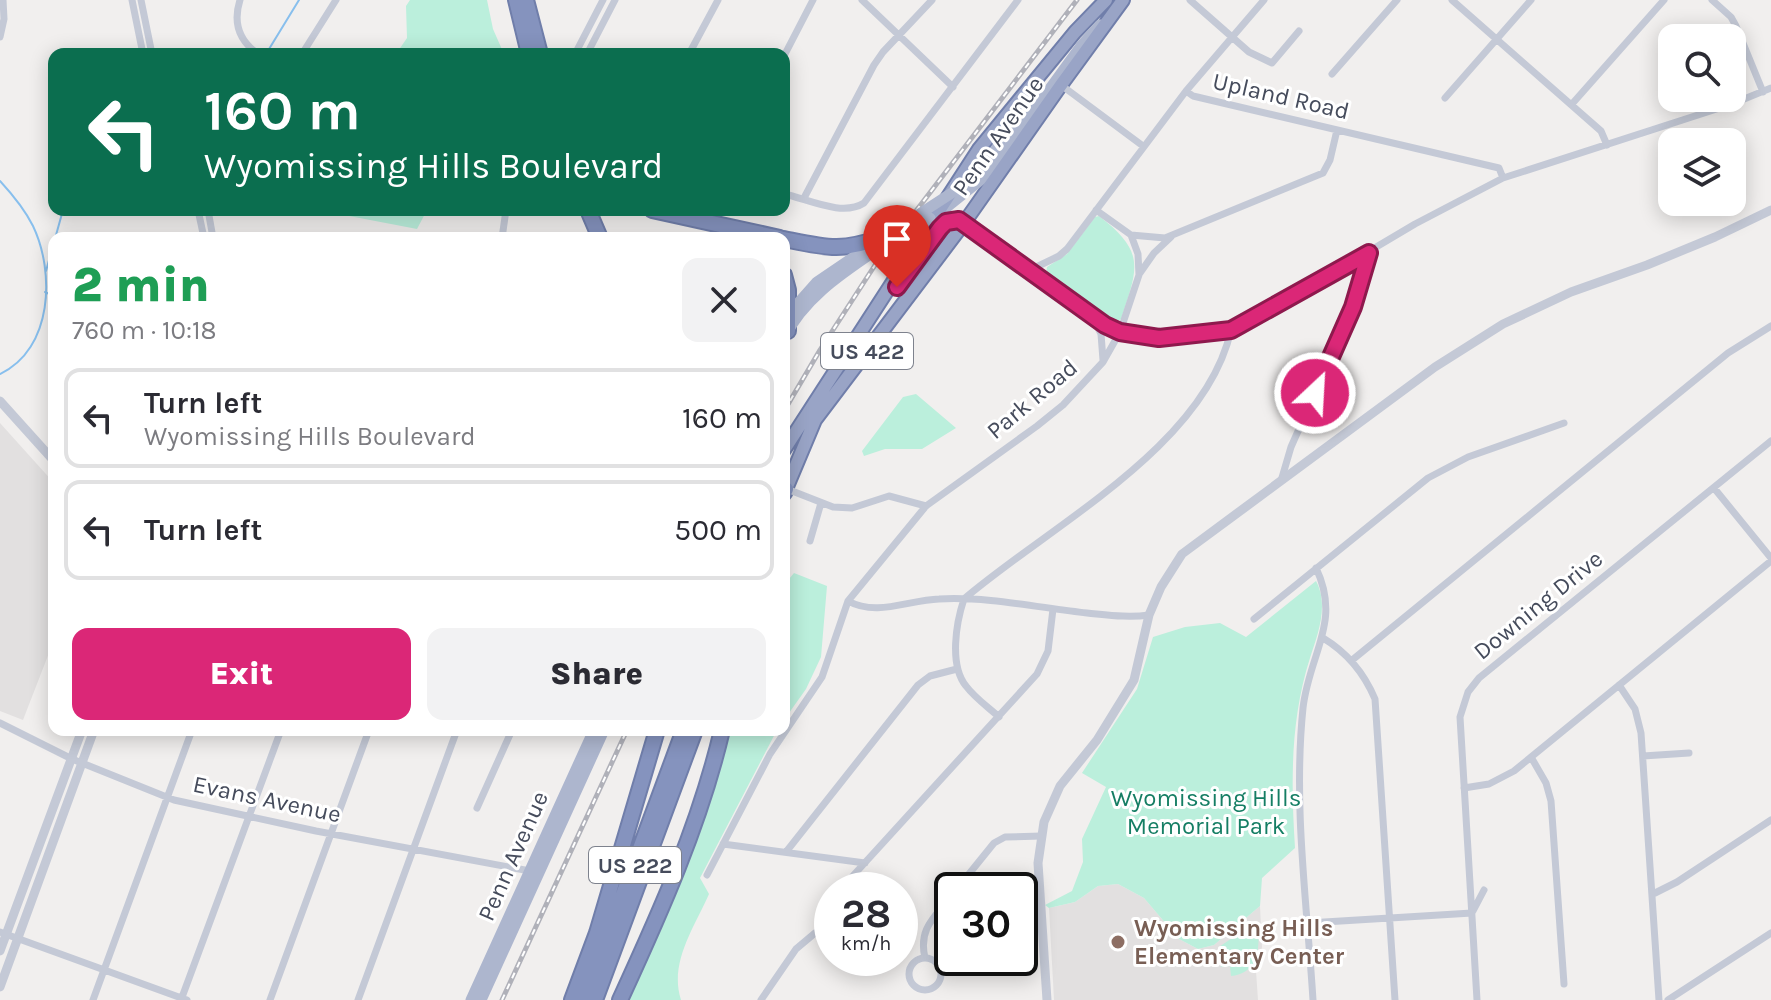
<!DOCTYPE html>
<html lang="en">
<head>
<meta charset="utf-8">
<style>
  :root { --surface:#fff; --page:#f2f2f3; --text:#2b2b33; --muted:#7c7c81; --line:#e1e1e2; --accent:#db2777 }
  body { margin:0; font-family:Karla,sans-serif; background:var(--page); color:var(--text); height:100vh; display:flex; flex-direction:column; font-size:30px; white-space:nowrap }
  * { box-sizing:border-box; margin:0 }
  p { font-size:26px; color:var(--muted) }
  .icon { flex:none; width:44px; height:44px; fill:none; stroke:currentColor; stroke-width:2; stroke-linecap:round; stroke-linejoin:round }
  .map { position:relative; flex:1; overflow:hidden }
  .details { position:absolute; left:48px; top:232px; width:742px; height:504px; display:flex; flex-direction:column; background:var(--surface); border-radius:16px; box-shadow:0 4px 20px #0003 }
  .details>* { flex:none }
  .banner { position:absolute; left:48px; top:48px; width:742px; height:168px; border-radius:16px; box-shadow:0 4px 20px #0003; background:#0b6e4f; color:#fff; overflow:hidden }
  .buttons { position:absolute; left:1658px; top:24px; display:grid; gap:16px }
  .buttons a { display:grid; place-items:center; width:88px; height:88px; border-radius:16px; background:var(--surface); box-shadow:0 4px 20px #0003; font-size:40px }
  .speed { position:absolute; left:814px; top:872px; display:flex; gap:16px; font-size:40px; font-weight:700; text-align:center }
  .speed>* { display:grid; place-content:center; width:104px; height:104px; border-radius:50%; background:var(--surface); box-shadow:0 4px 20px #0003; line-height:1 }
  .speed small { font-size:20px; font-weight:400 }
  .speed .limit { border:4px solid #111; border-radius:12px; background:#fff; color:#111 }
  .pin { position:absolute; display:grid; place-items:center; width:68px; height:68px; color:#fff; margin:-82px -34px; border-radius:50% 50% 50% 0; rotate:-45deg; box-shadow:0 0 8px #0007 }
  .pin .icon { rotate:45deg }
  .me { position:absolute; width:88px; margin:-44px; rotate:25deg; stroke-linejoin:round; filter:drop-shadow(0 0 6px #0008) }
  .turn { display:flex; align-items:center; gap:28px; height:168px; padding:0 24px; font-size:36px }
  .turn .icon { width:104px; height:104px; stroke-width:2.5 }
  .turn b { display:block; font-size:56px; line-height:68px }
  .round { display:grid; place-items:center; flex:none; width:84px; height:84px; border-radius:16px; background:var(--page) }
  .overview { display:flex; align-items:center; justify-content:space-between; height:136px; padding:0 24px }
  h1 { font-size:48px; font-weight:800; line-height:60px; color:#1e9e55 }
  .button { display:flex; gap:16px; margin-top:auto; padding:16px 24px }
  .button a { flex:1; height:92px; border-radius:16px; background:var(--accent); color:#fff; font-size:32px; font-weight:800; line-height:92px; text-align:center }
  .button a+a { background:var(--page); color:var(--text) }
  ul { padding:0; list-style:none }
  li { display:flex; align-items:center; gap:24px; height:100px; margin:0 16px 12px; padding:0 8px; border:4px solid var(--line); border-radius:16px }
  li div { flex:1 }
  li b { display:block; font-size:30px }
  li em { font-style:normal }
  .map>svg:first-child { display:block }
  .education { fill:#e2e0e0 }
  .green { fill:#bbefdc }
  .lines { fill:none; stroke-linecap:round; stroke-linejoin:round }
  .stream { stroke:#88bfed; stroke-width:2 }
  .trunk-casing { stroke:#707eaa; stroke-width:16 }
  .motorway-casing { stroke:#707eaa; stroke-width:18 }
  .minor { stroke:#c4c9d6; stroke-width:7 }
  .tertiary { stroke:#c4c9d6; stroke-width:9 }
  .primary { stroke:#adb6ce; stroke-width:11 }
  .trunk { stroke:#99a4c6; stroke-width:12 }
  .motorway { stroke:#8593be; stroke-width:14 }
  .rail-casing { stroke:#b0b1b9; stroke-width:5 }
  .rail { stroke:#fff; stroke-width:2; stroke-dasharray:6; stroke-linecap:butt }
  .primary-bridge { stroke:#adb6ce; stroke-width:11 }
  .route-casing { stroke:#8e194d; stroke-width:20 }
  .route { stroke:#db2777; stroke-width:14 }
  .education-dot { fill:#8d6e63; stroke:#fff; stroke-width:3 }
  .labels { text-anchor:middle; stroke-width:6; stroke-linejoin:round; paint-order:stroke }
  .shield { fill:#fff; stroke:#7e828d; stroke-width:2 }
  .shield-label { font-size:22px; font-weight:bold; fill:#464c5c }
  .street-label { font-size:24px; fill:#464c5c; stroke:#fff }
  .park-label { font-size:24px; fill:#157e64; stroke:#fff }
  .education-label { font-size:24px; font-weight:bold; fill:#785e54; stroke:#fff; text-anchor:start }
</style>
</head>
<body>
<div class="map">
<svg width="1771" height="1000" viewBox="0 0 1771 1000">
  <rect width="100%" height="100%" fill="#f1efee"/>
  <path class="education" d="M0,423L54,483V640L23,720L0,711Z
    M1118,884L1144,898L1179,939L1198,949L1214,945L1260,906L1262,947L1256,971L1258,1000H1054L1049,908L1075,902L1098,886Z"/>
  <path class="green" d="M410,0H487L493,29L504,54H396L407,38L406,6Z
    M318,210H427L417,229Z
    M1099,216C1146,252 1138,268 1121,319L1114,323L1046,274L1047,267L1067,254L1095,217Z
    M916,394L956,428L922,449H885L864,456L862,451L903,397Z
    M794,573L827,586L821,657L806,689L784,720V585Z
    M1316,581C1329,605 1318,634 1310,658C1290,720 1291,784 1295,848L1262,878L1260,906L1214,945L1198,949L1179,939L1144,898L1118,884L1098,886L1075,902L1049,908L1045,905L1072,891L1083,862L1082,839L1106,787L1082,773L1137,689L1153,637L1185,627L1220,623L1246,637Z
    M730,730H777L700,878L709,894C694,928 669,963 681,1000H629C667,913 710,824 730,730Z
    M1258,927C1260,949 1258,973 1231,976L1230,966L1221,967L1219,947L1238,934V928Z"/>
  <g class="lines">
    <path class="stream" d="M266,54L299,0
      M0,181C12,194 25,210 33,226C55,272 53,349 0,374
      M482,238L486,233
      M46,271L63,210
      M45,292L54,296"/>
    <defs>
      <path id="trunk" d="M902,281L946,222L953,220L964,223
        M784,450L979,149L1075,32L1106,0
        M786,489L815,420L964,223L1061,85L1123,0"/>
      <path id="motorway" d="M516,0L529,54
        M526,0L540,54
        M588,210L600,238
        M652,210L780,238
        M784,239C828,248 840,252 884,237
        M784,275L788,290V331
        M784,493L786,489
        M572,1000L597,933L657,730
        M584,1000L684,730
        M595,1000L695,730
        M620,1000C660,913 700,824 722,730"/>
    </defs>
    <use href="#trunk" class="trunk-casing"/>
    <use href="#motorway" class="motorway-casing"/>
    <path class="minor" d="M132,0L143,54
      M141,0L152,54
      M240,0C233,22 238,40 258,54
      M862,0L953,87
      M1190,0L1249,52L1272,63L1299,31
      M1452,0L1601,131L1607,145
      M1712,0L1731,17L1736,26L1763,92
      M0,37L4,19L3,0
      M302,54L336,0
      M575,54L603,0
      M587,54L615,0
      M689,54L718,0
      M784,56L813,0
      M1332,74L1397,0
      M1061,85L1143,146
      M1186,91L1264,0
      M1445,98L1531,0
      M1572,104L1664,0
      M784,194C808,199 842,217 864,203L1018,0
      M804,198L874,65L883,52L932,0
      M198,210L204,238
      M208,210L213,238
      M1096,210L1131,235
      M964,223L1087,313L1120,332L1159,338L1231,330L1270,310L1415,224L1503,178L1732,104L1771,88
      M502,238L506,210
      M1030,270L1059,256L1067,249L1186,91L1193,96L1499,168L1503,178
      M1140,273L1154,253L1171,237
      M1093,318L1101,334L1103,360
      M1281,481L1291,447L1353,307L1369,253
      M1714,488L1771,558
      M787,489L833,507L852,508L889,496L926,506
      M810,541L821,503
      M848,601C877,617 908,600 939,599C985,596 1041,608 1087,613C1108,615 1128,618 1149,615
      M1254,619L1428,478L1468,457L1564,423
      M1323,638C1348,653 1364,673 1375,699L1395,1000
      M1351,661L1728,353L1771,326
      M1619,685L1635,709L1641,733L1659,1000
      M999,717C988,707 975,698 966,686C949,665 956,623 964,599C1049,526 1205,447 1231,330
      M0,723L72,759L174,800L316,831L530,871
      M1643,756L1689,753
      M1531,757L1546,783L1551,801L1564,984
      M1464,788L1489,784L1514,771L1771,561
      M477,808L512,730
      M723,844L865,863
      M786,852L918,685L930,676L957,669
      M707,875L770,754L822,677L848,601L926,506L1037,426L1063,405L1103,362L1120,332L1139,275L1138,254L1131,235L1165,238L1323,173L1330,160L1337,130
      M840,890L1037,674L1048,651L1053,609
      M956,890L994,843L1005,837L1041,836
      M1653,894L1677,882L1771,820
      M1473,911L1484,890
      M1308,923L1472,913
      M0,932L187,1000
      M909 974a16 16 0 1 1 32 0a16 16 0 1 1-32 0Z
      M925,958C918,928 935,917 952,895
      M93,1000L192,730
      M181,1000L281,730
      M270,1000L369,730
      M358,1000L457,730
      M761,1000L796,949L815,933
      M1313,1000C1307,903 1293,805 1303,708C1309,654 1342,622 1316,568
      M1477,1000L1460,717L1468,692L1479,678L1771,441
      M1668,1000L1771,933"/>
    <path class="tertiary" d="M0,401L54,461
      M0,951L82,730
      M0,987L94,730
      M1047,1000L1038,863L1044,822L1060,786L1097,740L1134,680L1149,615L1161,587L1182,554L1435,367L1503,324L1571,292L1647,265L1715,237L1771,210"/>
    <path class="primary" d="M961,187L985,163L1016,123
      M947,207L988,174L1081,46L1100,25
      M786,317L817,282L873,244
      M784,338C803,300 838,276 872,253
      M471,1000L594,730
      M481,1000L604,730"/>
    <use href="#trunk" class="trunk"/>
    <use href="#motorway" class="motorway"/>
    <defs>
      <path id="rail" d="M784,411L820,350L877,262L1077,0
        M502,1000L627,730"/>
    </defs>
    <use href="#rail" class="rail-casing"/>
    <use href="#rail" class="rail"/>
    <path class="primary-bridge" d="M884,237L961,187
      M872,253L930,218"/>
  </g>
  <g class="lines">
    <defs>
      <path id="route" d="M897,287L940,228L946,222L959,220L1105,325L1120,332L1159,338L1231,330L1369,253L1353,307L1315,393"/>
    </defs>
    <use href="#route" class="route-casing"/>
    <use href="#route" class="route"/>
  </g>
  <circle class="education-dot" cx="1118" cy="942" r="8"/>
  <g class="labels">
    <g class="shield">
      <rect x="821" y="333" width="92" height="36" rx="6"/>
      <rect x="589" y="847" width="92" height="36" rx="6"/>
    </g>
    <g class="shield-label">
      <text x="867" y="359">US 422</text>
      <text x="635" y="873">US 222</text>
    </g>
    <g class="street-label">
      <text transform="translate(1281 96) rotate(13)" y="8">Upland Road</text>
      <text transform="translate(998 136) rotate(-55)" y="8">Penn Avenue</text>
      <text transform="translate(1032 399) rotate(-40)" y="8">Park Road</text>
      <text transform="translate(1538 605) rotate(-39)" y="8">Downing Drive</text>
      <text transform="translate(267 799) rotate(12)" y="8">Evans Avenue</text>
      <text transform="translate(513 856) rotate(-66)" y="8">Penn Avenue</text>
    </g>
    <g class="park-label">
      <text x="1206" y="806">Wyomissing Hills<tspan x="1206" dy="28">Memorial Park</tspan></text>
    </g>
    <g class="education-label">
      <text x="1134" y="936">Wyomissing Hills<tspan x="1134" dy="28">Elementary Center</tspan></text>
    </g>
  </g>
</svg>
<div class="buttons">
<a><svg class="icon" aria-label="search" viewBox="0 0 24 24"><circle cx="10" cy="10" r="6"/><path d="M15 15l6 6"/></svg></a>
<a><svg class="icon" aria-label="layers" viewBox="0 0 24 24"><path d="M12 4l9 5-9 5-9-5zM3 14l9 5 9-5"/></svg></a>
</div>
<div class="speed"><div>28<small>km/h</small></div><div class="limit">30</div></div>
<div class="pin" style="left:897px;top:287px;background:#d93025"><svg class="icon" aria-label="arrive" viewBox="0 0 24 24"><path d="M6 21V4h12l-3 4 3 4H6"/></svg></div>
<svg class="me" style="left:1315px;top:393px" viewBox="-20 -20 40 40"><circle r="17" fill="#db2777" stroke="#fff" stroke-width="3"/><path d="M0-11L8 9 0 5-8 9z" fill="#fff"/></svg>
<div class="banner">
<div class="turn"><svg class="icon" aria-label="left" viewBox="0 0 24 24"><path d="M17 20v-9H6M10 6l-5 5 5 5"/></svg><div><b>160 m</b>Wyomissing Hills Boulevard</div></div>
</div>
<section class="details">
<div class="overview"><div><h1>2 min</h1><p>760 m · 10:18</p></div><a class="round"><svg class="icon" aria-label="close" viewBox="0 0 24 24"><path d="M6 6l12 12M18 6L6 18"/></svg></a></div>
<ul>
<li><svg class="icon" aria-label="left" viewBox="0 0 24 24"><path d="M17 20v-9H6M10 6l-5 5 5 5"/></svg><div><b>Turn left</b><p>Wyomissing Hills Boulevard</p></div><em>160 m</em></li>
<li><svg class="icon" aria-label="left" viewBox="0 0 24 24"><path d="M17 20v-9H6M10 6l-5 5 5 5"/></svg><div><b>Turn left</b></div><em>500 m</em></li>
</ul>
<div class="button"><a>Exit</a><a>Share</a></div>
</section>
</div>
</body>
</html>
